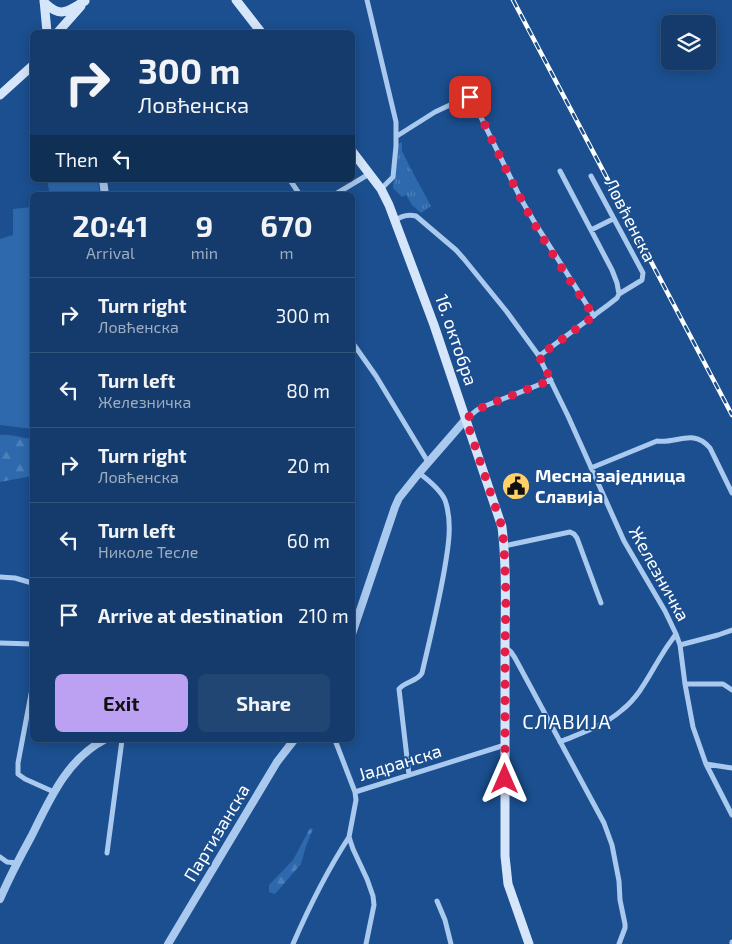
<!DOCTYPE html>
<html lang="en">
<head>
<meta charset="utf-8">
<style>
  :root { --surface:#143b6b; --page:#214673; --text:#f1f3f6; --muted:#9dadc1; --line:#33557e; --accent:#bca0f2 }
  body { margin:0; font-family:"Exo 2",sans-serif; background:var(--page); color:var(--text); height:100vh; display:flex; flex-direction:column; font-size:19px; white-space:nowrap }
  * { box-sizing:border-box; margin:0 }
  p { font-size:16px; color:var(--muted) }
  .icon { flex:none; width:28px; height:28px; fill:none; stroke:currentColor; stroke-width:2; stroke-linecap:round; stroke-linejoin:round }
  .map { position:relative; flex:1; overflow:hidden }
  .side { position:absolute; left:30px; top:192px; width:325px; height:550px; display:flex; flex-direction:column; background:var(--surface); border-radius:8px; box-shadow:0 2px 12px #0003,0 0 0 1px var(--line) }
  .side>* { flex:none }
  .guide { position:absolute; left:30px; top:30px; width:325px; height:152px; border-radius:8px; box-shadow:0 2px 12px #0003,0 0 0 1px var(--line); background:#143b6b; color:var(--text); overflow:hidden }
  .controls { position:absolute; left:661px; top:15px; display:grid; gap:10px }
  .controls a { display:grid; place-items:center; width:55px; height:55px; border-radius:8px; background:var(--surface); box-shadow:0 2px 12px #0003,0 0 0 1px var(--line); font-size:25px }
  .pin { position:absolute; display:grid; place-items:center; width:42px; height:42px; color:#fff; margin:-21px; border-radius:10px; box-shadow:0 2px 8px #0006 }
  .me { position:absolute; width:55px; margin:-28px; rotate:0deg; stroke-linejoin:round; filter:drop-shadow(0 0 4px #0008) }
  .turn { display:flex; align-items:center; gap:18px; height:105px; padding:0 25px; font-size:22px }
  .turn .icon { width:65px; height:65px; stroke-width:2.5 }
  .turn b { display:block; font-size:35px; line-height:42px }
  .then { display:flex; align-items:center; height:48px; padding:0 25px; background:#0003; gap:10px; font-size:19px }
  .eta { display:flex; justify-content:space-evenly; align-items:center; height:85px; text-align:center }
  .eta b { font-size:30px; font-weight:700; line-height:35px }
  .button { display:flex; gap:10px; margin-top:auto; padding:10px 25px }
  .button a { flex:1; height:58px; border-radius:8px; background:var(--accent); color:#111; font-size:20px; font-weight:700; line-height:58px; text-align:center }
  .button a+a { background:var(--page); color:var(--text) }
  ul { padding:0; list-style:none }
  li { display:flex; align-items:center; gap:15px; height:75px; padding:0 25px; border-top:1px solid var(--line) }
  li div { flex:1 }
  li b { display:block; font-size:19px }
  li em { font-style:normal }
  .map>svg:first-child { display:block }
  .forest { fill:url(#forest-firs) }
  .park { fill:url(#park-tufts) }
  .pitch { fill:#2e69ad }
  .lines { fill:none; stroke-linecap:round; stroke-linejoin:round }
  .minor { stroke:#a9c9ee; stroke-width:5 }
  .tertiary { stroke:#a9c9ee; stroke-width:8 }
  .secondary { stroke:#d6e6fa; stroke-width:9 }
  .rail-casing { stroke:#fff; stroke-width:4.5 }
  .rail { stroke:#1b4f8f; stroke-width:2.5; stroke-dasharray:8; stroke-linecap:butt }
  .route { stroke:#e11d48; stroke-width:9; stroke-dasharray:0 16.2 }
  .labels { text-anchor:middle; stroke-width:4; stroke-linejoin:round; paint-order:stroke }
  .street-label { font-size:18px; fill:#fff; stroke:#1b4f8f }
  .poi-label { font-size:18px; font-weight:bold; fill:#fff; stroke:#1b4f8f; text-anchor:start }
  .quarter-label { font-size:20px; letter-spacing:1px; fill:#fff; stroke:#1b4f8f }
</style>
</head>
<body>
<div class="map">
<svg width="732" height="944" viewBox="0 0 732 944">
  <defs>
    <pattern id="forest-firs" width="22" height="20" patternUnits="userSpaceOnUse" patternTransform="scale(1.25)"><rect width="22" height="20" fill="#2e69ad"/><path d="M5 1l3.5 6h-7zM16 11l3.5 6h-7z" fill="#4d80b9"/></pattern>
    <pattern id="park-tufts" width="24" height="20" patternUnits="userSpaceOnUse" patternTransform="scale(1.25)"><rect width="24" height="20" fill="#2e69ad"/><path d="M3 7l-1-3M5 7V3M7 7l1-3M15 17l-1-3M17 17v-4M19 17l1-3" fill="none" stroke="#4d80b9"/></pattern>
  </defs>
  <rect width="100%" height="100%" fill="#1b4f8f"/>
  <path class="forest" d="M0,435C11,434 21,438 32,439V476L0,482Z
    M311,828L313,829L306,846L301,864L275,894L269,892V885L293,860L309,830Z"/>
  <path class="park" d="M402,142V151L412,171L431,206L421,213L412,205L406,195L402,197L393,188L398,144Z"/>
  <path class="pitch" d="M47,180H98L100,195H50Z
    M32,207V429L0,425V239L13,235V209Z"/>
  <g class="lines">
    <path class="minor" d="M367,0L396,122V146L393,177L381,189
      M397,136L435,112L467,97H471L521,199L535,223L594,316
      M591,176L643,273L642,280L619,294
      M290,180L300,195
      M334,195L369,174
      M395,221C401,216 407,214 416,216L456,250L464,259L507,312L539,356L543,365L568,416L624,541L665,611L676,634L680,645L685,684L693,727L706,764L732,815
      M591,230L613,219
      M352,342L376,376L428,462
      M539,356L608,305L617,298L619,294L617,283L612,270L560,171
      M466,419L477,410L485,406L551,380
      M591,468L657,441C677,444 693,428 710,448L732,493
      M504,546L570,532L574,534L577,538L601,603
      M0,577L15,578L32,583
      M0,643L32,644
      M680,645L718,635L732,630
      M505,647L511,652L515,658L604,823L612,845L619,881L620,900L625,924V928L619,944
      M685,684H723L732,690
      M32,689L18,763V774L25,779L54,792
      M335,740L355,792L505,745
      M560,742C581,733 604,726 622,710C641,695 650,673 663,653C667,646 672,640 676,634
      M706,764L732,768
      M409,775L399,689C405,681 417,682 422,673C430,639 438,606 444,572C448,549 453,523 445,500C441,491 427,479 419,473
      M355,792L356,800L349,837L353,849L367,879L373,896L374,905L366,944
      M107,853L122,740
      M0,857L7,862L17,863
      M437,901L445,920L451,944
      M293,944C309,907 327,871 349,837
      M732,944V942"/>
    <path class="tertiary" d="M103,180L105,195
      M352,634L395,507L399,498L419,473L466,419
      M0,899C9,878 20,857 31,837C49,801 66,760 104,740
      M168,944L277,762L294,740"/>
    <path class="secondary" d="M44,0L47,32
      M236,0L261,32
      M44,2C61,19 67,11 85,1
      M58,32L81,6
      M0,95L32,66
      M352,151L381,189L389,205L434,325L502,527C507,569 505,611 505,653C505,721 505,788 505,856L508,884L529,944"/>
    <defs>
      <path id="rail" d="M513,0L732,415"/>
    </defs>
    <use href="#rail" class="rail-casing"/>
    <use href="#rail" class="rail"/>
  </g>
  <g class="lines">
    <path class="route" d="M470,97L473,99C488,132 504,166 521,199C542,240 568,278 594,316L539,356L551,380L485,406L477,410L466,419L502,527L504,546L506,596L505,647V779"/>
  </g>
  <defs>
    <symbol id="civic-disc" viewBox="-11 -11 22 22"><circle r="9.5" fill="#ffd166" stroke="#1b4f8f"/><path d="M-.6-6.5H3V-4.5H.6V-3L4-1V1h2V6H-6V1h2V-1L-.6-3ZM-1.2 2.5V6h2.4V2.5Z" fill="#111"/></symbol>
  </defs>
  <g fill-rule="evenodd">
    <use href="#civic-disc" x="500" y="470" width="32" height="32"/>
  </g>
  <g class="labels">
    <g class="street-label">
      <text transform="translate(630 220) rotate(63)" y="6">Ловћенска</text>
      <text transform="translate(456 340) rotate(71)" y="6">16. октобра</text>
      <text transform="translate(659 574) rotate(61)" y="6">Железничка</text>
      <text transform="translate(400 763) rotate(-17)" y="6">Јадранска</text>
      <text transform="translate(217 833) rotate(-59)" y="6">Партизанска</text>
    </g>
    <g class="poi-label">
      <text x="535" y="482">Месна заједница<tspan x="535" dy="21">Славија</tspan></text>
    </g>
    <g class="quarter-label">
      <text x="567" y="729">СЛАВИЈА</text>
    </g>
  </g>
</svg>
<div class="controls">
<a><svg class="icon" aria-label="layers" viewBox="0 0 24 24"><path d="M12 4l9 5-9 5-9-5zM3 14l9 5 9-5"/></svg></a>
</div>
<div class="pin" style="left:470px;top:97px;background:#d93025"><svg class="icon" aria-label="arrive" viewBox="0 0 24 24"><path d="M6 21V4h12l-3 4 3 4H6"/></svg></div>
<svg class="me" style="left:505px;top:779px" viewBox="-20 -20 40 40"><path d="M0-17L14 15 0 8-14 15z" fill="#e11d48" stroke="#fff" stroke-width="4"/></svg>
<div class="guide">
<div class="turn"><svg class="icon" aria-label="right" viewBox="0 0 24 24"><path d="M7 20v-9h11M14 6l5 5-5 5"/></svg><div><b>300 m</b>Ловћенска</div></div>
<div class="then">Then<svg class="icon" aria-label="left" viewBox="0 0 24 24"><path d="M17 20v-9H6M10 6l-5 5 5 5"/></svg></div>
</div>
<section class="side">
<div class="eta">
<div><b>20:41</b><p>Arrival</p></div>
<div><b>9</b><p>min</p></div>
<div><b>670</b><p>m</p></div>
</div>
<ul>
<li><svg class="icon" aria-label="right" viewBox="0 0 24 24"><path d="M7 20v-9h11M14 6l5 5-5 5"/></svg><div><b>Turn right</b><p>Ловћенска</p></div><em>300 m</em></li>
<li><svg class="icon" aria-label="left" viewBox="0 0 24 24"><path d="M17 20v-9H6M10 6l-5 5 5 5"/></svg><div><b>Turn left</b><p>Железничка</p></div><em>80 m</em></li>
<li><svg class="icon" aria-label="right" viewBox="0 0 24 24"><path d="M7 20v-9h11M14 6l5 5-5 5"/></svg><div><b>Turn right</b><p>Ловћенска</p></div><em>20 m</em></li>
<li><svg class="icon" aria-label="left" viewBox="0 0 24 24"><path d="M17 20v-9H6M10 6l-5 5 5 5"/></svg><div><b>Turn left</b><p>Николе Тесле</p></div><em>60 m</em></li>
<li><svg class="icon" aria-label="arrive" viewBox="0 0 24 24"><path d="M6 21V4h12l-3 4 3 4H6"/></svg><div><b>Arrive at destination</b></div><em>210 m</em></li>
</ul>
<div class="button"><a>Exit</a><a>Share</a></div>
</section>
</div>
</body>
</html>
